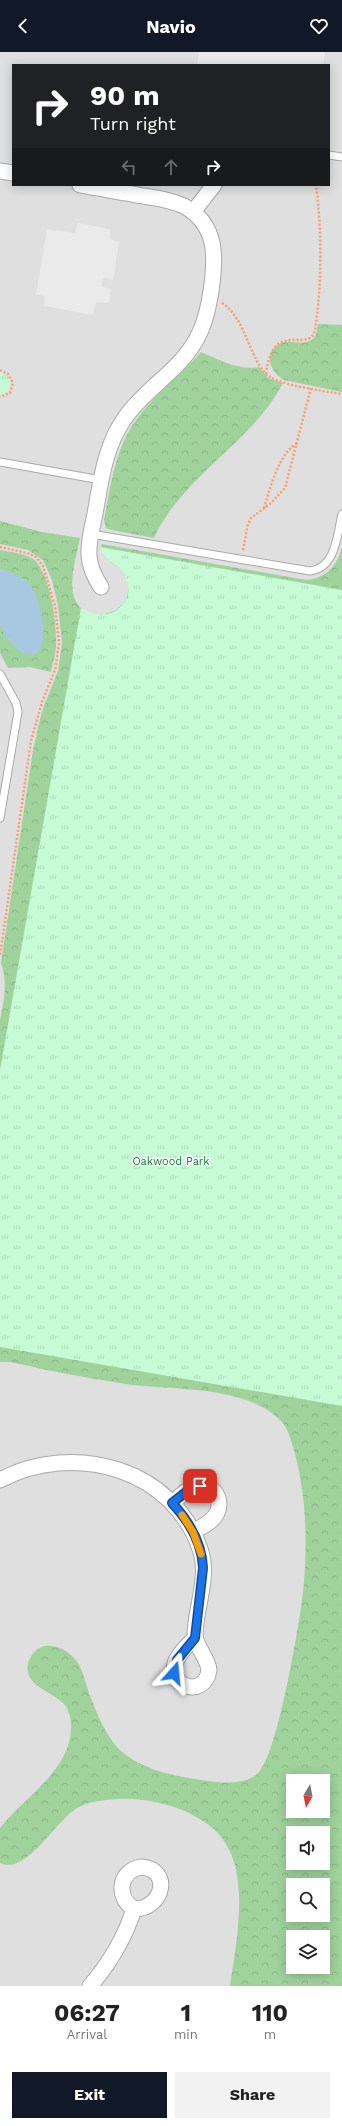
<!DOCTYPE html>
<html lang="en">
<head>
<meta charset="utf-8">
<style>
  :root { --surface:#fff; --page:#f2f2f2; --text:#222; --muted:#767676; --accent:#111827 }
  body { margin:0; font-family:"Work Sans",sans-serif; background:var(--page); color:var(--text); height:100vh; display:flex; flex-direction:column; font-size:15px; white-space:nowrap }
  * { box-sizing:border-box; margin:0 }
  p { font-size:13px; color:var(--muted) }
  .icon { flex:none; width:22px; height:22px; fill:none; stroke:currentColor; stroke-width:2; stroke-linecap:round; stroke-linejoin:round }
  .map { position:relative; height:1934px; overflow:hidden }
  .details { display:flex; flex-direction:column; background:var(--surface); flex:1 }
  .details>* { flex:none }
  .guide { position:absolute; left:12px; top:12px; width:318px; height:122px; border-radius:0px; box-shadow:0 2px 10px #0003; background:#202124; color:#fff; overflow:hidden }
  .needle { width:26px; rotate:190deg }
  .tools { position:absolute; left:286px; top:1722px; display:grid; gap:8px }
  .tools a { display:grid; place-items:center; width:44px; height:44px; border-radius:0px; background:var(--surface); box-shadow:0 2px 10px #0003; font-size:20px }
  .pin { position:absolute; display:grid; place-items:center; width:34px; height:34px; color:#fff; margin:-17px; border-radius:8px; box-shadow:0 2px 6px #0006 }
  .me { position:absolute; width:44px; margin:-22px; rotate:18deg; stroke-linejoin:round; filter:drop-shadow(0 0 3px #0008) }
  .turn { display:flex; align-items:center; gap:14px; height:84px; padding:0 12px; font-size:18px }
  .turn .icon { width:52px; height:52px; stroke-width:2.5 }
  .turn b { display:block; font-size:28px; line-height:34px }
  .lanes { display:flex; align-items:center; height:38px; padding:0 12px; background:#0003; justify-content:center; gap:20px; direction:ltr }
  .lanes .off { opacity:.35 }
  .eta { display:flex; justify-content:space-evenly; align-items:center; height:68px; text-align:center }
  .eta b { font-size:24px; font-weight:700; line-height:28px }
  .button { display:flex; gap:8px; margin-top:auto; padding:8px 12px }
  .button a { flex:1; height:46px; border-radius:0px; background:var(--accent); color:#fff; font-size:16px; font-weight:700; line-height:46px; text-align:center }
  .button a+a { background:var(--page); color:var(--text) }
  header { display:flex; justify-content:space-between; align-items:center; height:52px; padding:0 12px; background:var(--accent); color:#fff; font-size:18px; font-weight:700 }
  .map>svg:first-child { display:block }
  .residential { fill:#e0dfdf; fill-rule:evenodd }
  .forest { fill:url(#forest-crowns); fill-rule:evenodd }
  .park { fill:url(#park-tufts) }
  .parking { fill:#eaeaea }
  .water { fill:#a8c7e0 }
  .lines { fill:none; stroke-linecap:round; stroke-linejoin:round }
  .service-casing { stroke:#a9a9a9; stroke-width:9 }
  .minor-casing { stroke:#a9a9a9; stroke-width:17 }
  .path { stroke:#fe9c6d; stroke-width:2.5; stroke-dasharray:2 2; stroke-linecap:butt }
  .service { stroke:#fff; stroke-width:7 }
  .minor { stroke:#fff; stroke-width:15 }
  .route-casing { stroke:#114b97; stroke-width:10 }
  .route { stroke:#1a73e8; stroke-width:7 }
  .slow { stroke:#f59e0b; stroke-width:7 }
  .labels { text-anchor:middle; stroke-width:3; stroke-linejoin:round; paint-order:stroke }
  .park-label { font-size:11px; fill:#09872f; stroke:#fff }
</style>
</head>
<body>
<header><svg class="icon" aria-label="back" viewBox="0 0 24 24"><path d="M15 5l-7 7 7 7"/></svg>Navio<svg class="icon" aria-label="heart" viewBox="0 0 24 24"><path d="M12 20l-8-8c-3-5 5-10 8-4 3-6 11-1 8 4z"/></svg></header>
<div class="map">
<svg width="342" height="1934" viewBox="0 0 342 1934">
  <defs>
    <pattern id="forest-crowns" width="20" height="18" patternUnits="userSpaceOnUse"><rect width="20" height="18" fill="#a0d29c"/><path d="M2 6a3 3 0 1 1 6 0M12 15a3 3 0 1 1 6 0" fill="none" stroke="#8ab486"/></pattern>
    <pattern id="park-tufts" width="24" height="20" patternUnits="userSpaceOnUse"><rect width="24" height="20" fill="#c6fbd6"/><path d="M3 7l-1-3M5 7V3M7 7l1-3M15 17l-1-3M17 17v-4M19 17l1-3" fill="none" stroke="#aad7b7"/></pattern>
  </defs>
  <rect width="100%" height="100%" fill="#f2f1e8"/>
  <path class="residential" d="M0,0H342V538L100,495L101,500L125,522L128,530V543L120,555L109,562H92L82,556L0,1018ZM13,13H329V133H13Z
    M0,1295L342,1354V1934H0ZM293,1729H323V1759H293ZM293,1781H323V1811H293ZM293,1833H323V1863H293ZM293,1885H323V1915H293Z"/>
  <path class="forest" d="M318,272L342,273V340L284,328C269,320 263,300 281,291C290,287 302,294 311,288C317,285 317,277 318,272Z
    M201,300C219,308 240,319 259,315L268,326L283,331C252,391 182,424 154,486L111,478L106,476L104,468C111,433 115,394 139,364C157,341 181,323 201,300Z
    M0,469L42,480L80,486C77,502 70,524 73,541C79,575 133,566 128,531C125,513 105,512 100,496L102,492L306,528C326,526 337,515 342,495V1934H230C236,1892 250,1826 224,1789C216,1776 202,1768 189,1761C168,1751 141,1746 118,1747C105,1748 89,1749 77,1756C56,1768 26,1824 0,1811V1776C24,1745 73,1717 71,1673C71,1666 69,1658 64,1652C52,1639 23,1634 28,1611C30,1606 33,1600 38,1597C48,1589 67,1597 74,1606C82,1614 84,1627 88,1638C95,1657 105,1684 121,1699C143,1719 180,1725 208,1729C223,1731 246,1733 258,1721C276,1704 294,1598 299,1569C308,1515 309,1455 295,1402C292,1391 289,1378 282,1370C246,1332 173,1339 126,1332C87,1326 49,1319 11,1310H0V968C4,949 8,930 1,911L33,698L42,659L58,619L62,591L58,554L52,528L43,508L28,498L0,492ZM293,1729H323V1759H293ZM293,1781H323V1811H293ZM293,1833H323V1863H293ZM293,1885H323V1915H293Z
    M0,498C10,500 24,501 33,507C50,519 57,572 56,592C56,602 53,610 51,620L30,615L8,616L0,601V572L9,589L41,561C35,534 26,526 0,517Z"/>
  <path class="park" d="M0,320L7,323L11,331L8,339L0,344Z
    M100,495L342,538V1354L0,1295V1018L81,556C88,561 96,563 105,562C112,562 119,557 123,552C128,546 129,540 128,534C126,511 103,512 100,495Z"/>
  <path class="parking" d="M199,0H324L325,2L323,13H197Z
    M78,171L110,177V187L119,190L113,228L104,226L102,228V235L111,237L109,251L96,250L93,263L44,254L45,244L36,242L47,177L75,181Z"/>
  <path class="water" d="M0,517C9,520 20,523 28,530C39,540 50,586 39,599C26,614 3,584 0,572C0,559 0,532 0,517Z"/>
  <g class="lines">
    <defs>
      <path id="service" d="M329,103L342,105
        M0,410L101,428
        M91,482L310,519C336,516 337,483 342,462
        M0,622L16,651L18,660L0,766"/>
      <path id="minor" d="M0,119L13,121
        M80,133C101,137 122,140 143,144C157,146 171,148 184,154C218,173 216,206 211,239C208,258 204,276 193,293C176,320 146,337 127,363C105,392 101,428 95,462C92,476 88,491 89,504C90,515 95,526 101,535
        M193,160L214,133
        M0,1428C73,1389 175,1416 201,1500C209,1527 195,1557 195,1584C196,1595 208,1606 209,1618C205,1648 163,1634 177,1607C181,1599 189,1592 195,1586
        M172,1451C179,1446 186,1437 195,1434C211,1429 224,1446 217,1461C213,1470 201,1475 193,1480
        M141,1815C172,1817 164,1857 134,1857C116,1846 118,1819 141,1815Z
        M90,1934C109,1912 125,1885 134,1857"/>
    </defs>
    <use href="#service" class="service-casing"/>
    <use href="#minor" class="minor-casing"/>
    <path class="path" d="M222,251C247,267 250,312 270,325C285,334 324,339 342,342
      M0,318L8,322L13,331L10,341L0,345
      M266,322C273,266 307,302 315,279C322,232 322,180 316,133
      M264,456C270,437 279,400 298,391
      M0,495L27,501L36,505L43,514L55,554L59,591L55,618L42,650L31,689L0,904
      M243,498L248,472L251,466L271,451L285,436L311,336"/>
    <use href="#service" class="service"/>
    <use href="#minor" class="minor"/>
  </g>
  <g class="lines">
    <defs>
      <path id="route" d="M174,1621L177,1608L195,1586L203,1516C202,1492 189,1469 172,1451L191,1436L200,1434"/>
    </defs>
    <use href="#route" class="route-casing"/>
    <use href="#route" class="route"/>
    <path class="slow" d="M182,1463L193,1480L201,1502"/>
  </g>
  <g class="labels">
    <g class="park-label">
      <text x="171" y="1113">Oakwood Park</text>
    </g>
  </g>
</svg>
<div class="tools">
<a><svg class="needle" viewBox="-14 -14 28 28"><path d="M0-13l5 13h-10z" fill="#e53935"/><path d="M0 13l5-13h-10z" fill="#767676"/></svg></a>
<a><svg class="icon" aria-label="sound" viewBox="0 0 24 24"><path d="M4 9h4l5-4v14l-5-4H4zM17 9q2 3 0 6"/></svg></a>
<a><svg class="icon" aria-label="search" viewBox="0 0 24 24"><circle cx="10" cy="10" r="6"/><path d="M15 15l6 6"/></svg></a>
<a><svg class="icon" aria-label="layers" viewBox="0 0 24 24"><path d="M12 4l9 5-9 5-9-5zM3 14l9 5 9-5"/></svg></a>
</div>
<div class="pin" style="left:200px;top:1434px;background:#d93025"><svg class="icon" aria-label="arrive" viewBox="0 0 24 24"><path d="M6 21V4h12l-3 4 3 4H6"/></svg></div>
<svg class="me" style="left:174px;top:1621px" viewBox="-20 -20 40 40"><path d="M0-17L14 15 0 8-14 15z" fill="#1a73e8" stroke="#fff" stroke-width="4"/></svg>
<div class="guide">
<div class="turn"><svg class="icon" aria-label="right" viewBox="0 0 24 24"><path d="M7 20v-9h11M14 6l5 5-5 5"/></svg><div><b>90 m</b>Turn right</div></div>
<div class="lanes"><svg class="icon off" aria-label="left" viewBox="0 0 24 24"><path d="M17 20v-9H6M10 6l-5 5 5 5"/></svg><svg class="icon off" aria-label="ahead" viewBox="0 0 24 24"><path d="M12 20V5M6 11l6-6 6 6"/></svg><svg class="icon" aria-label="right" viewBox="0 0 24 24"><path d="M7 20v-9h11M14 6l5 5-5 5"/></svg></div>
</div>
</div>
<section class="details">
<div class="eta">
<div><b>06:27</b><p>Arrival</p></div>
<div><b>1</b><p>min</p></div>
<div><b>110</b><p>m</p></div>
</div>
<div class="button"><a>Exit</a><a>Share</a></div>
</section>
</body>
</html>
